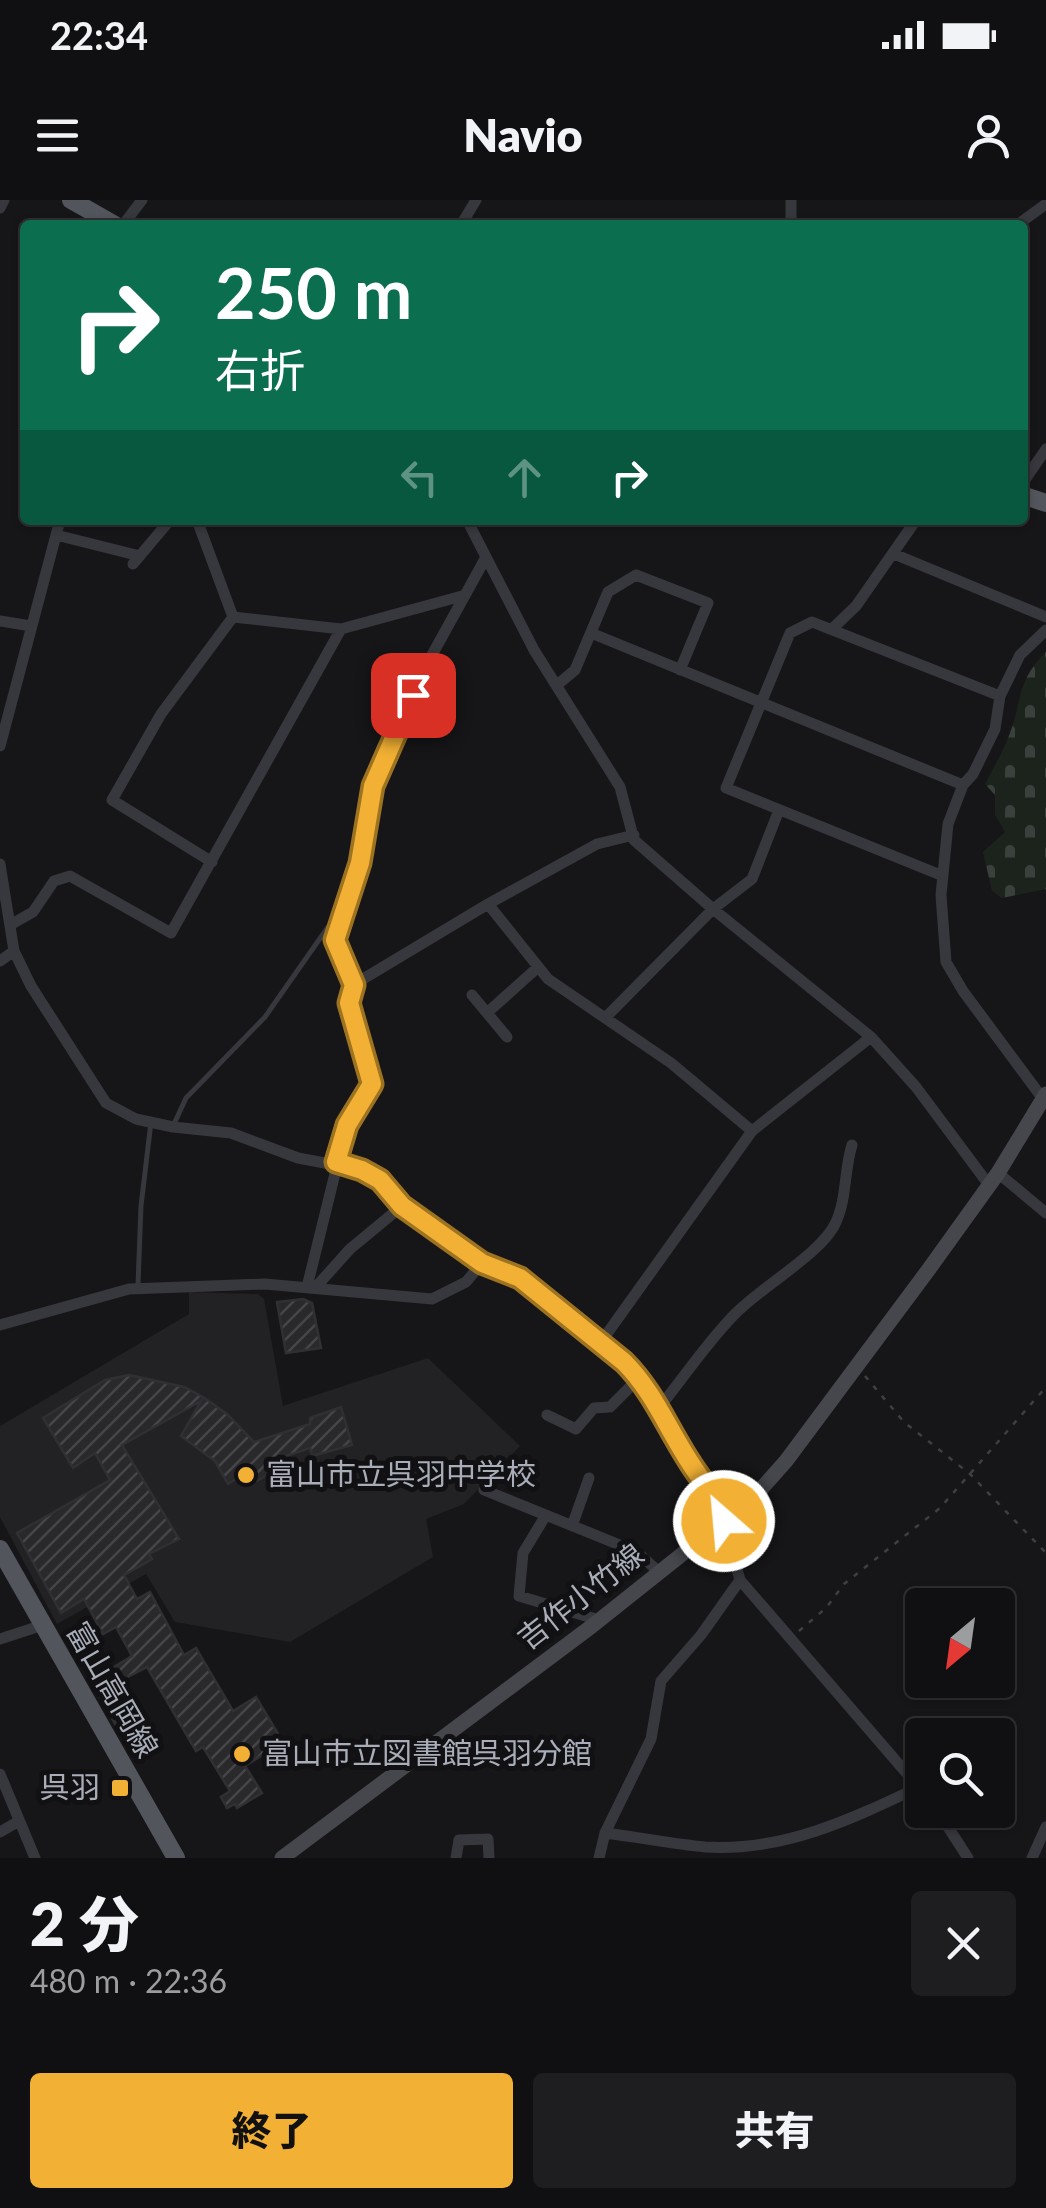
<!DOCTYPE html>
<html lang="ja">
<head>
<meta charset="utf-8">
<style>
  :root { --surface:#101012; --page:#1e1e20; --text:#f1f3f6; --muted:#9c9d9f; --line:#303032; --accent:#f2b134 }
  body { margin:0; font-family:Lato,"Noto Sans JP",sans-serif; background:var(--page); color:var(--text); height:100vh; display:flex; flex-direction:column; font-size:38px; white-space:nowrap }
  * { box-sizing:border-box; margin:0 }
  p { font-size:32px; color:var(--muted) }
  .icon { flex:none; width:55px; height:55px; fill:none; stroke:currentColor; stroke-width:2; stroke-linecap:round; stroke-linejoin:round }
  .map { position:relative; height:1658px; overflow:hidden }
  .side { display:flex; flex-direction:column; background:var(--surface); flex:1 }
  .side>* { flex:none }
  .banner { position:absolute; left:20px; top:20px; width:1008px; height:305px; border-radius:10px; box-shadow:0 2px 8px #0004,0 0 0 2px var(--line); background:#0b6e4f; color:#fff; overflow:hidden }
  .needle { width:65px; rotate:209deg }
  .buttons { position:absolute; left:905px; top:1388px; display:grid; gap:20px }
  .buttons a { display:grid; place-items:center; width:110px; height:110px; border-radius:10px; background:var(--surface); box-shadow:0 2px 8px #0004,0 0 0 2px var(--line); font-size:50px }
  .pin { position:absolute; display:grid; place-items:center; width:85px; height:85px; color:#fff; margin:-42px; border-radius:20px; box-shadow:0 5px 15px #0006 }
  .me { position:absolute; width:110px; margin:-55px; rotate:333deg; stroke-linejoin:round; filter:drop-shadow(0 0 8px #0008) }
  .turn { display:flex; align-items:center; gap:35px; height:210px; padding:0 30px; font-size:45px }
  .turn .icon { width:130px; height:130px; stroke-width:2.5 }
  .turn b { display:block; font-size:70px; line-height:85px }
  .lanes { display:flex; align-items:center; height:95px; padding:0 30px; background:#0003; justify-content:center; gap:50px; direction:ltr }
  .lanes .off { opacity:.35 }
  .round { display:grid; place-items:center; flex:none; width:105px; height:105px; border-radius:10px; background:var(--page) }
  .summary { display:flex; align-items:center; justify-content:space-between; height:170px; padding:0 30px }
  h1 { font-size:60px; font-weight:800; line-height:75px }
  .action { display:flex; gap:20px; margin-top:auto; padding:20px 30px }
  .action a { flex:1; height:115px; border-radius:10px; background:var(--accent); color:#111; font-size:40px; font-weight:800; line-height:115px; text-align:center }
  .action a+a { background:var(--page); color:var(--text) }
  .status { display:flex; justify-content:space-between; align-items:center; height:70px; padding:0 50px; background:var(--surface); direction:ltr }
  .status svg { height:28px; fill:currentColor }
  header { display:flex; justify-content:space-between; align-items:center; height:130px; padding:0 30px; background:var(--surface); font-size:45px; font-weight:800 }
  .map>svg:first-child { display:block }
  .built { fill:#222225 }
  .cemetery { fill:url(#cemetery-stones) }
  .building { fill:url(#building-hatch); stroke:#303034; stroke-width:2.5 }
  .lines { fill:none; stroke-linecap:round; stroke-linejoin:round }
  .path { stroke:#3d3f44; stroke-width:2.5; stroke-dasharray:5 8; stroke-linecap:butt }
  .lane { stroke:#37383d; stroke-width:5 }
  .street { stroke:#37383d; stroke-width:11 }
  .secondary { stroke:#45474d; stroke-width:15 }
  .primary { stroke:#53555c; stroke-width:18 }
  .route-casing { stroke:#9d7322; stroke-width:25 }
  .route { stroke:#f2b134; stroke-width:18 }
  .poi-dot { fill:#f2b134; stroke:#111113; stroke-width:4 }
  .labels { text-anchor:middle; stroke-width:10; stroke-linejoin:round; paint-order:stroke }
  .poi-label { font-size:30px; fill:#a8adb8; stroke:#111113; text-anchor:start }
  .street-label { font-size:30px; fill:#a8adb8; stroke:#111113 }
</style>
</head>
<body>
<div class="status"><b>22:34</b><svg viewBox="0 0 49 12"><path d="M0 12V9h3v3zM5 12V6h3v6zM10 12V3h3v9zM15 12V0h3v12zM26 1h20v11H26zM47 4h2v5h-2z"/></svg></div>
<header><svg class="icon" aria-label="menu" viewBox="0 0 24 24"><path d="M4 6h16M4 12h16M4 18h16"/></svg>Navio<svg class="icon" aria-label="person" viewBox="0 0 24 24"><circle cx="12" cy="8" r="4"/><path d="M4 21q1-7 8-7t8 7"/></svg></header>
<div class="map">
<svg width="1046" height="1658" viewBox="0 0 1046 1658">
  <defs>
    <pattern id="cemetery-stones" width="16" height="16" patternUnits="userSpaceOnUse" patternTransform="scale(2.5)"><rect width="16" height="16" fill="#1c231d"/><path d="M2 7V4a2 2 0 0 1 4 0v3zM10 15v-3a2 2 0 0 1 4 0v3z" fill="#3a403c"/></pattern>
    <pattern id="building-hatch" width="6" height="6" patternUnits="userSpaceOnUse" patternTransform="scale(2.5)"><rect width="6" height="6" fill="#29292c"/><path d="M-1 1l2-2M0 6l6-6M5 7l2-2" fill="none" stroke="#454548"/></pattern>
  </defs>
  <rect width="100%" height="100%" fill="#161618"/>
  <path class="built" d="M189,1092L258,1094L264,1099L283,1206L428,1158L520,1246L464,1304L426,1319L433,1357L290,1442L175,1422L146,1374L57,1424L0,1317V1226L189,1114Z"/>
  <path class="cemetery" d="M1046,452V689L1002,698L992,691L983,652L1005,632L995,615V595L985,584C994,567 1004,550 1010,533C1023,498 1016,482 1046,452Z"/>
  <path class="building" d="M303,1099L312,1103L321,1148L286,1153L277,1102Z
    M129,1175L184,1187L203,1197L227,1214L254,1242L310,1224V1218L341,1207L352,1245L312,1256L310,1248L268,1262L273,1271L257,1281L248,1271L228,1284L215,1261L181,1236L201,1201L122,1245L179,1339L149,1354L152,1359L124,1375L137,1399L150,1392L184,1455L196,1448L233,1511L256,1497L283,1542L245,1566L262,1593L237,1608L235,1604L227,1608L221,1597L230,1591L203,1547L196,1551L147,1467L124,1479L143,1516L118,1529L91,1481L132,1456L116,1427L103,1434L84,1399L61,1413L17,1333L110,1280L95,1253L73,1268L43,1218L105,1180Z"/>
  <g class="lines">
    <path class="path" d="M865,1176L904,1222L970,1274L1046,1353
      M799,1431L826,1408L844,1384L940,1308L1046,1187"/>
    <path class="lane" d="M174,924L186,898L265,817L328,727L339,723
      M138,1085L141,1006L151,922"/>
    <path class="street" d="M791,0V25
      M0,8L4,0
      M123,25L142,0
      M461,25L476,0
      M1017,25L1046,4
      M1022,284L1046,249
      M197,320L233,417
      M467,320L534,450L620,587L634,640L713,709L871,837L916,887L989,985
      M56,335L140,356
      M894,354L1046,417
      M133,364L170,320
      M233,417L341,429L462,396
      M0,421L31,426
      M833,428L856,406L916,320
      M591,433L963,585
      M557,485L575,470L608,392L636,375L708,403L680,470
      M0,546L60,320
      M212,662L112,600L161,514L233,417
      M0,664L14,751L31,786L106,903L136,919L173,927L231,933L298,958L362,970L379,980L402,1006L441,1034L482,1063L520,1078L601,1142L639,1178L688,1260L718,1301L740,1380L922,1591
      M943,676L726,588L790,433L812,422L1000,496
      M488,704L548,779L671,863L752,931
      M10,725L33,712L54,681L70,676L171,733L341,429
      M0,761L14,751
      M353,785L488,704L597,644L634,635
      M472,795L507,837
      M488,812L537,768
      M606,817L713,709L752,679L779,610
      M1043,899L963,791L946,762L941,695L948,624L963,585L973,574L995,529L1000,496L1020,455L1046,430
      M998,973L1046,1013
      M307,1087L347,925L372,884L349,803L353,785L335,740L360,663L373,586L427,464L485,359
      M315,1088L350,1049L402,1006
      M0,1125L129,1089L265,1084L432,1099L466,1082L482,1063
      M601,1142L752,931L871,837
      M659,1208C684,1177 706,1144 733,1116C760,1087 823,1053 836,1022C847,998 844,970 852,945
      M547,1215L576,1229L594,1208L610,1207L639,1178
      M484,1290L637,1352L659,1372
      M546,1315L523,1353L519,1396L599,1420
      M572,1326L589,1278
      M0,1439L43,1425
      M0,1574L35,1658
      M937,1610L968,1658
      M0,1632L19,1621
      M605,1633C638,1637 672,1644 705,1647C783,1652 852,1619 919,1587
      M456,1658L459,1640L488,1639L489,1658
      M599,1658L605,1633L651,1539L661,1481L701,1435L740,1380
      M1032,1658L1046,1627"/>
    <path class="secondary" d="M282,1658L592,1426L754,1297L786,1261L929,1069L998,973L1046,894"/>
    <path class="primary" d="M71,0L115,25
      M1022,295L1046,303
      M0,1349L176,1658"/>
  </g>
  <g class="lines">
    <defs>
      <path id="route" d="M413,495L373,586L360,663L335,740L354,785L349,803L372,884L347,925L336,962L362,970L380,980L402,1006L482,1063L520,1078L624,1162C653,1191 667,1227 689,1261C702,1282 717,1297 724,1321"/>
    </defs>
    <use href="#route" class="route-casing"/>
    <use href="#route" class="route"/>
  </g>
  <g class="poi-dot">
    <circle cx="246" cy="1275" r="10"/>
    <circle cx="242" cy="1554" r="10"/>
    <rect x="110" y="1578" width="20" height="20" rx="5"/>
  </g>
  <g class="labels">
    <g class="poi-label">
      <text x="266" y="1285">富山市立呉羽中学校</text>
      <text x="262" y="1564">富山市立図書館呉羽分館</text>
      <text x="100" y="1598" text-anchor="end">呉羽</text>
    </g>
    <g class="street-label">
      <text transform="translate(581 1397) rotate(-38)" y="10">吉作小竹線</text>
      <text transform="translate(112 1490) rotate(60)" y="10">富山高岡線</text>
    </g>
  </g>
</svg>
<div class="buttons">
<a><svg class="needle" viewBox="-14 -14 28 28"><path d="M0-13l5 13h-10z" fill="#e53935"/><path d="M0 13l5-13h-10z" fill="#9c9d9f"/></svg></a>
<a><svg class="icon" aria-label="search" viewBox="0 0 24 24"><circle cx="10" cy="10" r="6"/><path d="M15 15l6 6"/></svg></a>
</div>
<div class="pin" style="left:413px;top:495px;background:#d93025"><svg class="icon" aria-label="arrive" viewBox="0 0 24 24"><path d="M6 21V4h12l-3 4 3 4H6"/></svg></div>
<svg class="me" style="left:724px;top:1321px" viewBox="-20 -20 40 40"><circle r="17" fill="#f2b134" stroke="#fff" stroke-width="3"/><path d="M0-11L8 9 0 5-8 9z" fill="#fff"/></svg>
<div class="banner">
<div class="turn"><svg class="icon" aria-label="right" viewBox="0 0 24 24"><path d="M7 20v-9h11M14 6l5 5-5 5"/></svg><div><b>250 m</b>右折</div></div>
<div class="lanes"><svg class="icon off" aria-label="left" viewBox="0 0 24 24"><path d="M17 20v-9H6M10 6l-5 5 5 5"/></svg><svg class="icon off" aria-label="ahead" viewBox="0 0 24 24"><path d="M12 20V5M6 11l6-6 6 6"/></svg><svg class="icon" aria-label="right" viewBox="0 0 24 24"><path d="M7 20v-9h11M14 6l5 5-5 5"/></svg></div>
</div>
</div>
<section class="side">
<div class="summary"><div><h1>2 分</h1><p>480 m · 22:36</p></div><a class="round"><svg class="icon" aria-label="close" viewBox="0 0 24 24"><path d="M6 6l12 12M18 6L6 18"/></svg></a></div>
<div class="action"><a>終了</a><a>共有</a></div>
</section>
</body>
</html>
